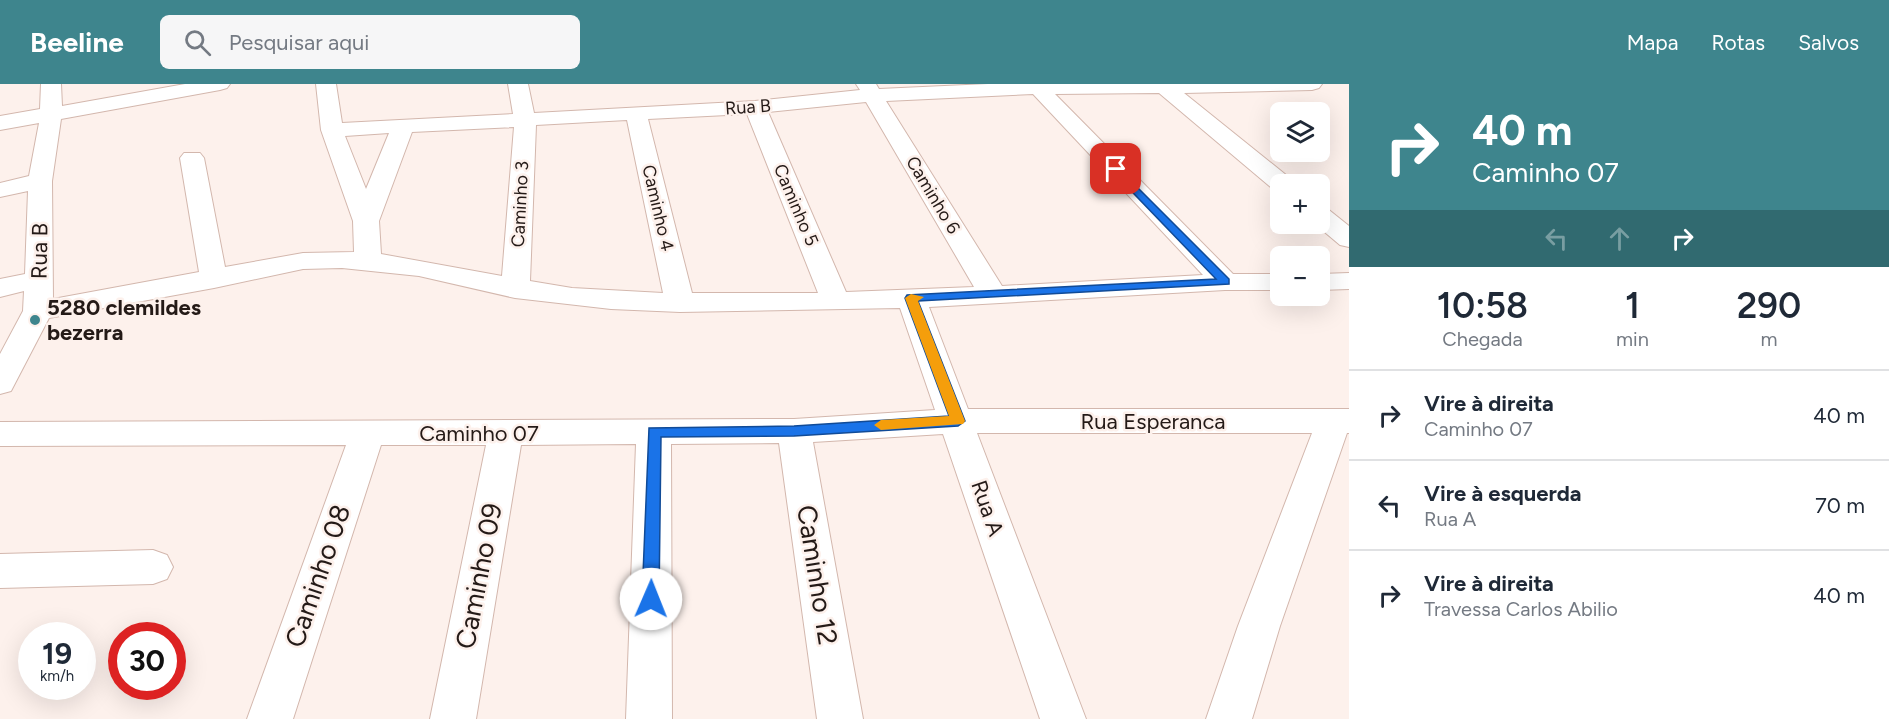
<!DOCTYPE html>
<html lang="pt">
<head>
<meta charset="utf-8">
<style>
  :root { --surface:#fff; --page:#f6f6f7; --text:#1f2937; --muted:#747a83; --line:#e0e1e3; --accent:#3e858d }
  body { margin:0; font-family:Figtree,sans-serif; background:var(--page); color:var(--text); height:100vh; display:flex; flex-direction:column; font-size:22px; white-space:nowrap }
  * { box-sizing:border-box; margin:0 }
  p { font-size:20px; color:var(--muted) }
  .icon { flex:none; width:33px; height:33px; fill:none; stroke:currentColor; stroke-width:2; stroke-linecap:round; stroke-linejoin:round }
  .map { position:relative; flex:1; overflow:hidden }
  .side { display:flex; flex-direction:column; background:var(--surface); width:540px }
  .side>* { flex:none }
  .top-card { background:#3e858d; color:#fff; overflow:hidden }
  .tools { position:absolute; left:1270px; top:18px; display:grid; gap:12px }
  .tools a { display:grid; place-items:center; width:60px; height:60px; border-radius:9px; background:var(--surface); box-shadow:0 6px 24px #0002; font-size:30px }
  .speed { position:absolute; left:18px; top:538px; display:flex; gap:12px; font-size:30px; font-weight:700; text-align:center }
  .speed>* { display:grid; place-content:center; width:78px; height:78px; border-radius:50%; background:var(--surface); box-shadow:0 6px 24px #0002; line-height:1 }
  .speed small { font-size:15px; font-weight:400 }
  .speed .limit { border:9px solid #d22; background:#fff; color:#111 }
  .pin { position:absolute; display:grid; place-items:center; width:51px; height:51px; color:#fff; margin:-26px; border-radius:12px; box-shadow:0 3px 9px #0006 }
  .me { position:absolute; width:66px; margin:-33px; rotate:1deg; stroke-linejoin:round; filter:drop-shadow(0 0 4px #0008) }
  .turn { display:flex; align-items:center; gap:21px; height:126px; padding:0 24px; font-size:27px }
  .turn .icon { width:78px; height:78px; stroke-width:2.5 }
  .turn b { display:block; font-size:42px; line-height:51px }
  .lanes { display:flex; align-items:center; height:57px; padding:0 24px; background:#0003; justify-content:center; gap:30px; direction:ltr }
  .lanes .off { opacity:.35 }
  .eta { display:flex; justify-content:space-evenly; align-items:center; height:102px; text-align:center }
  .eta b { font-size:36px; font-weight:600; line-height:42px }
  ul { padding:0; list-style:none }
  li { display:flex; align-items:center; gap:18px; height:90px; padding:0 24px; border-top:2px solid var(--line) }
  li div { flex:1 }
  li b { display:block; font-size:22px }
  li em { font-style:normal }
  header { display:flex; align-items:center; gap:36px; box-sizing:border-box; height:84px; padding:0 30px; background:var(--accent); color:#fff }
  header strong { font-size:28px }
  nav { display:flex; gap:33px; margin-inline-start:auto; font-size:21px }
  .search { width:420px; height:54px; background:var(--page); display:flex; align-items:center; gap:15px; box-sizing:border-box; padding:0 21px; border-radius:9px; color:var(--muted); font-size:22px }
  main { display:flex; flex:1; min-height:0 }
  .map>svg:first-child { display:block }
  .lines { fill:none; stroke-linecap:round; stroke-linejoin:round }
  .minor-casing { stroke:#d3b7ad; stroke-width:2 }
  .minor { fill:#fff; fill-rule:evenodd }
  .route { fill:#1a73e8; stroke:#114b97; stroke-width:1.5 }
  .slow { fill:#f59e0b }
  .poi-dot { fill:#3e858d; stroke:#fdf1ec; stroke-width:2 }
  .labels { text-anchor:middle; stroke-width:5; stroke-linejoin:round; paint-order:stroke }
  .far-street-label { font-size:18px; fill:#241a17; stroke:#fdf1ec }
  .street-label { font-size:22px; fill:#241a17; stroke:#fdf1ec }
  .poi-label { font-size:22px; font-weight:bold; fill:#241a17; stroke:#fdf1ec; text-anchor:start }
  .near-street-label { font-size:27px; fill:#241a17; stroke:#fdf1ec }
</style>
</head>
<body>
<header>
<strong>Beeline</strong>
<div class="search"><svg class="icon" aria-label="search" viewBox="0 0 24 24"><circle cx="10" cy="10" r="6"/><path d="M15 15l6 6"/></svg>Pesquisar aqui</div>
<nav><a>Mapa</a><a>Rotas</a><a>Salvos</a></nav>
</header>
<main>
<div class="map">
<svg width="1349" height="635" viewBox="0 0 1349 635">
  <rect width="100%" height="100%" fill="#fdf1ec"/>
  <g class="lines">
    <defs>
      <path id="minor" d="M41,0H61L62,22L185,0H230L227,4L220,6L61,35L52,97L53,215L199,188L180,74L184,69H200L204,74L225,183L303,169L354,168L353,137L321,46L316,0H336L342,39L513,30L508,0H528L534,29L755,17L860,6L856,0H876L879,5L988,0H1322L1319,4L1312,6L1184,9L1291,95L1294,100H1281V107L1273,105L1159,9L1055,10L1233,190H1281V206H1225L929,223L968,325H1349V349H1347L1280,542L1252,635H1206L1238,542L1312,349H977L1086,635H1040L943,350L813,358L863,635H817L779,359L671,360L672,635H626L636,360L521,361L476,635H430L486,361H381L293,635H247L346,361L0,362V338L794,335L935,326L900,224L680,228L611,225L515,214L419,192L342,184L303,185L214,204L49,234L11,307L0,310V270L23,227L24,207L0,213V195L25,190L28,107L0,113V99L29,92L39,39L0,46V32L40,25ZM1033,10L1203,191L1002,202L886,17ZM866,18L974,203L846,208L768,28ZM747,30L818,209H692L648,35ZM627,36L663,209L572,204L530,197L536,41ZM514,43L502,192L381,170L379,137L412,48ZM389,49L366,105L345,52Z
        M1320,123L1329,126L1349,142V163L1340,161L1315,140H1320Z
        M1349,189V205L1320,206V190Z
        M153,466L167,471L173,483L167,495L153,500L0,504V470Z"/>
    </defs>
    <use href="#minor" class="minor-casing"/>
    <use href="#minor" class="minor"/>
  </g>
  <path class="route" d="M1116,82L1229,195V200L918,217L965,337L958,342L794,352L661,353L659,515L657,521L651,523L645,521L642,515L649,344L794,342L949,332L905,214L907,211L1216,195L1112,87L1111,85Z"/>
  <path class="slow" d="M911,210L924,213L918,217L965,337L963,340L881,346L874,341L881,336L949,332L905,214Z"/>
  <circle class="poi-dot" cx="35" cy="236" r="6"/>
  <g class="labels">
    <g class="far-street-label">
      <text transform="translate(748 23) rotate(-4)" y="6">Rua B</text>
      <text transform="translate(933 111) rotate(59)" y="6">Caminho 6</text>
      <text transform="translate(520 120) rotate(-87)" y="6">Caminho 3</text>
      <text transform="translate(796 121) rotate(67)" y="6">Caminho 5</text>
      <text transform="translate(658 124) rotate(77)" y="6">Caminho 4</text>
    </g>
    <g class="street-label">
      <text transform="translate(39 167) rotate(-89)" y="8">Rua B</text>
      <text x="1153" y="345">Rua Esperanca</text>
      <text x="479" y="357">Caminho 07</text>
      <text transform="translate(988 424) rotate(71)" y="8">Rua A</text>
    </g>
    <g class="poi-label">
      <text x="47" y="231">5280 clemildes<tspan x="47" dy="25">bezerra</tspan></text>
    </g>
    <g class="near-street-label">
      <text transform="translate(817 491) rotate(81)" y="9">Caminho 12</text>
      <text transform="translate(318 492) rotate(-71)" y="9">Caminho 08</text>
      <text transform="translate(479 492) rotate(-79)" y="9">Caminho 09</text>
    </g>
  </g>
</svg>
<div class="tools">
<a><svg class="icon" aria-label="layers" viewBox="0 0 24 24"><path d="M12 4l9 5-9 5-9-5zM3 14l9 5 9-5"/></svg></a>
<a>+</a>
<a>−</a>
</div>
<div class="speed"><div>19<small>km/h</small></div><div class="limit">30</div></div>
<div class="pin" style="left:1116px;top:85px;background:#d93025"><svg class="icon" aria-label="arrive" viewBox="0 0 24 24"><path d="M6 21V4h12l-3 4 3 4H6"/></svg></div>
<svg class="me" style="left:651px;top:515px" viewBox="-20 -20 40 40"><circle r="19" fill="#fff"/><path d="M0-13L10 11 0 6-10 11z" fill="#1a73e8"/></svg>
</div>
<section class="side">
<div class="top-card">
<div class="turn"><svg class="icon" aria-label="right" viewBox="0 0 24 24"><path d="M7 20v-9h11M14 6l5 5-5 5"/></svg><div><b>40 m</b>Caminho 07</div></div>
<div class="lanes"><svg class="icon off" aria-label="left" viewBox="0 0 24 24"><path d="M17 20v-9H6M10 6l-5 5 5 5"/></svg><svg class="icon off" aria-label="ahead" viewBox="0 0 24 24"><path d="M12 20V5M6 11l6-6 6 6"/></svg><svg class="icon" aria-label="right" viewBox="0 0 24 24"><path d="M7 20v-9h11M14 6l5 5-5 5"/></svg></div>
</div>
<div class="eta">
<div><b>10:58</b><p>Chegada</p></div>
<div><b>1</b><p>min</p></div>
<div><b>290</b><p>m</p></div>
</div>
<ul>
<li><svg class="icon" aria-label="right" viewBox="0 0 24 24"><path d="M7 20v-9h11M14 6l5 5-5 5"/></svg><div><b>Vire à direita</b><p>Caminho 07</p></div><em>40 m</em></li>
<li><svg class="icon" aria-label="left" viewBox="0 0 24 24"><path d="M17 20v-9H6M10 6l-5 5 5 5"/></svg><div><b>Vire à esquerda</b><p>Rua A</p></div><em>70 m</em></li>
<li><svg class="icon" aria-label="right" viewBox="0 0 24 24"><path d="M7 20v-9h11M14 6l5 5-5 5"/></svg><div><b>Vire à direita</b><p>Travessa Carlos Abilio</p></div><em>40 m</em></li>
</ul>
</section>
</main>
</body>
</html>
